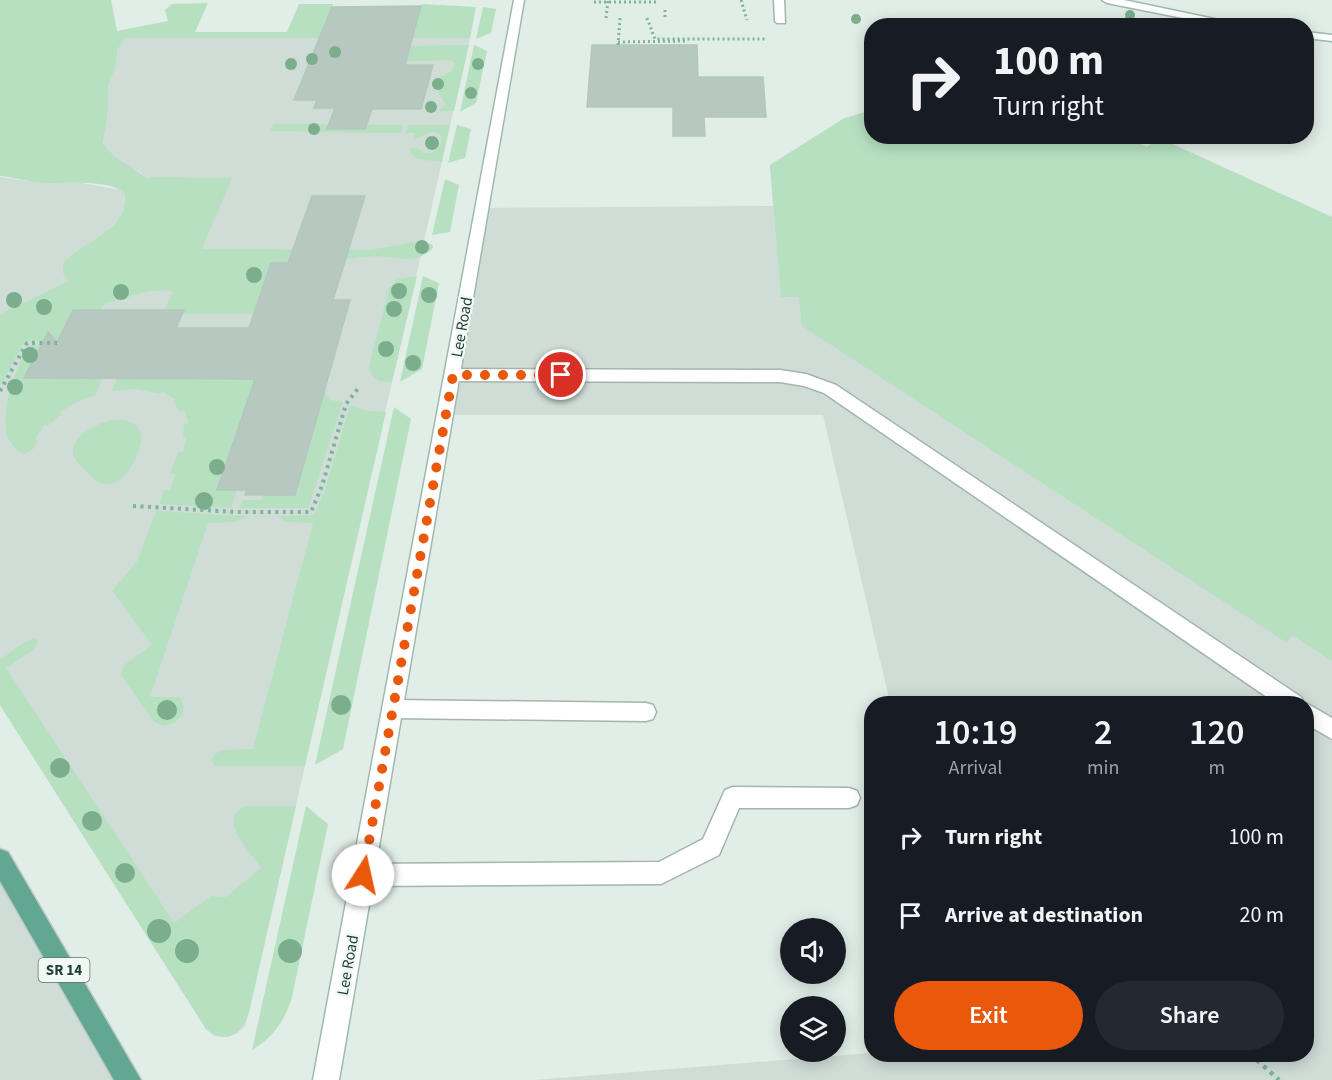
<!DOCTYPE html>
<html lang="en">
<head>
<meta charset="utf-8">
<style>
  :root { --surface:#171b24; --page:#242831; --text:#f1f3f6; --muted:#9ea1a6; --accent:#ea580c }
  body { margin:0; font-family:"Source Sans 3",sans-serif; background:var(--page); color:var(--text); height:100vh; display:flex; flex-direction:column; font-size:22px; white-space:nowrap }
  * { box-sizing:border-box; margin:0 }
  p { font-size:20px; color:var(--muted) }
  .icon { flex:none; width:33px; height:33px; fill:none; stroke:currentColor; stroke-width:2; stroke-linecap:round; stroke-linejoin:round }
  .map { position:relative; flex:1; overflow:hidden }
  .details { position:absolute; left:864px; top:696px; width:450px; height:366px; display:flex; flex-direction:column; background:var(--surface); border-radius:24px; box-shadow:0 3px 15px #0003 }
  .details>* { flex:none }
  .top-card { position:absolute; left:864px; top:18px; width:450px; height:126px; border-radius:24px; box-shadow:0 3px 15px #0003; background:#171b24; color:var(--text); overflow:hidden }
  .controls { position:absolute; left:780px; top:918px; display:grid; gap:12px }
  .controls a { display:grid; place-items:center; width:66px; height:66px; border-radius:50%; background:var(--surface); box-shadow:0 3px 15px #0003; font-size:30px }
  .pin { position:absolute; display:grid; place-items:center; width:51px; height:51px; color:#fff; margin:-26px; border:3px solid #fff; border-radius:50%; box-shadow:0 2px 6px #0007 }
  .me { position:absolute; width:66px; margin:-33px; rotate:10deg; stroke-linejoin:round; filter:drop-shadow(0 0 4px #0008) }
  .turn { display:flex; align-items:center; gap:21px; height:126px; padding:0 30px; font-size:27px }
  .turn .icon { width:78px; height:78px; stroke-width:2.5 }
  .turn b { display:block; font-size:42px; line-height:51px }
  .eta { display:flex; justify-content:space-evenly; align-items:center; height:102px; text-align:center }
  .eta b { font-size:36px; font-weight:600; line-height:42px }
  .primary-button { display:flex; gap:12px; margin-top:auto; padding:12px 30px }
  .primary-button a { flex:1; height:69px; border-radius:36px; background:var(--accent); color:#fff; font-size:24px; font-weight:600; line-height:69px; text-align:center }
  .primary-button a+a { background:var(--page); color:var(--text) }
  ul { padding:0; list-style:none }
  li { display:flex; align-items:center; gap:18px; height:78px; padding:0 30px }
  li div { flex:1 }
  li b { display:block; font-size:22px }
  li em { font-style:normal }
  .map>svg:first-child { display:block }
  .built { fill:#cfddd6 }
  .green { fill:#b7e0c1 }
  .building { fill:#b6c8c0; stroke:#b2c7be; stroke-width:1.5 }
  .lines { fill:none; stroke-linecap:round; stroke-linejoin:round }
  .lane-casing { stroke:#a3b5ae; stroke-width:3 }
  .secondary-casing { stroke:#9ebaaf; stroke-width:3 }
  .primary-casing { stroke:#c0c9c7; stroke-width:3 }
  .path-far2 { stroke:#7eb3a1; stroke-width:3; stroke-dasharray:2 3; stroke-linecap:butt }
  .path-far1 { stroke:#7eb3a1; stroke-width:4; stroke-dasharray:3 4.5; stroke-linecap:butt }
  .path { stroke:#7eb3a1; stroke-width:4.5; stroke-dasharray:4 5; stroke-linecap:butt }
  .lane { fill:#fff; fill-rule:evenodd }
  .secondary { fill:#fff; fill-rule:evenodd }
  .primary { fill:#61a792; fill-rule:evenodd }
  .tree { fill:#7aae8d }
  .route { stroke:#ea580c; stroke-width:10; stroke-dasharray:0 18 }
  .labels { text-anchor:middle; stroke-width:5; stroke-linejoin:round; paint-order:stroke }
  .shield { fill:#f2f9f5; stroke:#5e776f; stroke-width:1.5 }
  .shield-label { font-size:15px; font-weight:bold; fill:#1f3f36 }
  .street-label { font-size:16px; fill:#1f3f36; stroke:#f2f9f5 }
</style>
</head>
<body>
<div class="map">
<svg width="1332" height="1080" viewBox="0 0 1332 1080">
  <rect width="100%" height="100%" fill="#e1ede7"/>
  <path class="built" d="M126,38H470L249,1012L245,1026L236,1034L226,1037L214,1036L206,1029L0,705V177L40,183H82L120,190L124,193L125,206L119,219L107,231L67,259L134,249L148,179L140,172L128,167L107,151L103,143L108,112V86L115,69L118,49Z
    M871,110L872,136H1124L1147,147L1159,138L1332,217V1080H534L871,1053L1306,1054V704L890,703L823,415H445L482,208L773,206L770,165L843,119Z
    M0,860L128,1080H0Z"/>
  <path class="green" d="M0,0H111L117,31L168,21L165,10L172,4L208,3L195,32H287L299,4H333L323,31L414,32L422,4L476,7L470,38H126L118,49L115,69L108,86V112L103,143C114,161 133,166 148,179L152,177L232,178L202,249L370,250L416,242L432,244L433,248C420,262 404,259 388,257C374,255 357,257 344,260L262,314H183L184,310H164L173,292C149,285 128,300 105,303L101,310L58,341H25L0,386V314L69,281L63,273V263C81,242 132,229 124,193C108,178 63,184 42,183C28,182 14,177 0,176Z
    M483,7L496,9L491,33L476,39Z
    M469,45L454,111H438L446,104L438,93L441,77L451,71L455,65L451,60L376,62L400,46Z
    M474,45L487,51L476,103L460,112Z
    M871,110L872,136H1124L1147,147L1159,138L1332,217V661L1292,635L1287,643L802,326L799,297H781L770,165L843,119Z
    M274,124L403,125L401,133L270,131Z
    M408,125H450L442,162L417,159L410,152L411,147L417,148L424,153C437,153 443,148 441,135C431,127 424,138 414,139L415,133H406Z
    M457,125L471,129L465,158L448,163Z
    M445,179L459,185L450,232L432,235Z
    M417,276L392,382L379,381L371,375L369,366L389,289L398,279Z
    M423,276L439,283L422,369L400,382Z
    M29,345H55L24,378H102L96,395L77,402L60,412L61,414L48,426L45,425L35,439L38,440L33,449L25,454C17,452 13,445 8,439C0,408 13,374 29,345Z
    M117,379H255L217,489L237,490L231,508L159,504L164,490H170L176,474H170L178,452H183L187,437H183L184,424L189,423L184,410L180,412L173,402L175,399L163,392L160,394L136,389L112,391Z
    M324,390L330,400L343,402L308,508H240L243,500H262L264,495L295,494Z
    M350,405L368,411L386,412L305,766H217L214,765L211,759L220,750L253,749L313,523L285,522L279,516L314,515L326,487Z
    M394,407L411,419L343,749L315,765Z
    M112,420C126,419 139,421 142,437C137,467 113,506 84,469C81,466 77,462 75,459C65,438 97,423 112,420Z
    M156,511L247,516L236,522L208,523L150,697H180L184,706L182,715L174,723L164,726L154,722L121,675L124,665L152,645L112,591L138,560Z
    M35,638L38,642L33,650L6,668L174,923L211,896L226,897L261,868C251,852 214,817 247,806H296L249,1012C242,1034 226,1046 206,1029L0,705V660L26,641Z
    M306,806L328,824L292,997C286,1019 273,1038 252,1050Z"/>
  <path class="building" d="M421,6L405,65H433L421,109H372L365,129H327L335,108H314L317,100H294L332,7Z
    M592,45H697L698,77H763L766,117H704L705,136H673V107H587Z
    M312,196H365L333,300H350L295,495H245L247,490H217L255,379L24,378L48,332L57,342L73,310H184L176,328H249L271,263H288Z"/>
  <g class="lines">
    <defs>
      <path id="lane" d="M774,0H784L785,23H777L775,21Z
        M453,369L780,370L806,374L836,385L1301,697L1304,703H1306L1332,718V739L1306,724V704H1277L824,393L804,386L780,382L453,381L447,379L445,375L447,371Z
        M393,700L646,703L653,705L656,712L653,719L646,721L393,718L386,716L383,709L386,702Z
        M733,787L849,788L857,791L860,798L857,805L849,808H739L719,855L661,884L363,886L355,883L352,875L355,867L363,864L659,862L703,839L725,790Z"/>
      <path id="secondary" d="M514,0H524L339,1080H313Z
        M1102,0H1124L1248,26H1223L1107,3Z
        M1306,32L1332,35V41L1306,38Z"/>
      <path id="primary" d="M0,849L8,852L141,1080H114L0,881Z"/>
    </defs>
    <use href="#lane" class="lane-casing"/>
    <use href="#secondary" class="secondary-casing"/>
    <use href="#primary" class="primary-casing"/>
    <path class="path-far2" d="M741,0L747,20
      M594,2H659
      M665,10V20
      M606,18L608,1
      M647,18L655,39H765
      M618,42L685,41V39
      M618,45L620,18"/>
    <path class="path-far1" d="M0,391L27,343H57
      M133,506L236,512H311L322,486L346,404L360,386"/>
    <path class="path" d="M1250,1054L1279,1080"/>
    <use href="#lane" class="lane"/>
    <use href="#secondary" class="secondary"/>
    <use href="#primary" class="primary"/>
  </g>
  <g class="tree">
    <circle cx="1130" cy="15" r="5"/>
    <circle cx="856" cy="19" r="5"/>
    <circle cx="335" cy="52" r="6"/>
    <circle cx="312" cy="59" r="6"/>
    <circle cx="291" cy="64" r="6"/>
    <circle cx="478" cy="64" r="6"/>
    <circle cx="438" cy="84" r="6"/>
    <circle cx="471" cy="93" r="6"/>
    <circle cx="431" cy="107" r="6"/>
    <circle cx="314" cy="129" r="6"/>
    <circle cx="432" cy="143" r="7"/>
    <circle cx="422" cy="247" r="7"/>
    <circle cx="254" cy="275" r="8"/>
    <circle cx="399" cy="291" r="8"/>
    <circle cx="121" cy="292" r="8"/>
    <circle cx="429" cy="295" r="8"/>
    <circle cx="14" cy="300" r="8"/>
    <circle cx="44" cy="307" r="8"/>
    <circle cx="394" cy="309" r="8"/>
    <circle cx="386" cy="349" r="8"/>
    <circle cx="30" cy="355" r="8"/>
    <circle cx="413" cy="363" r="8"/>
    <circle cx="15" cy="387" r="8"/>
    <circle cx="217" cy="467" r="8"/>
    <circle cx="204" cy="501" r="9"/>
    <circle cx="341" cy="705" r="10"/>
    <circle cx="167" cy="710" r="10"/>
    <circle cx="60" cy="768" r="10"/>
    <circle cx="92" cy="821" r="10"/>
    <circle cx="125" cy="873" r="10"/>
    <circle cx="159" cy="931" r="12"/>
    <circle cx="187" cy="951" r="12"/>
    <circle cx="290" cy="951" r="12"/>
  </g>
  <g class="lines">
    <path class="route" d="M363,875L453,375H561"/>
  </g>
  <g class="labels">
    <rect class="shield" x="38.5" y="958" width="51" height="24" rx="4.5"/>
    <g class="shield-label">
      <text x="64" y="975">SR 14</text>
    </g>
    <g class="street-label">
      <text transform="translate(461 327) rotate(-80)" y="6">Lee Road</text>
      <text transform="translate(347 965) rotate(-80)" y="6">Lee Road</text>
    </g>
  </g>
</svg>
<div class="controls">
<a><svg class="icon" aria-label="sound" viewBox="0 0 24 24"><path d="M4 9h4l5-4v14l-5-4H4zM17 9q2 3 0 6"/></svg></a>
<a><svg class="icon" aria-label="layers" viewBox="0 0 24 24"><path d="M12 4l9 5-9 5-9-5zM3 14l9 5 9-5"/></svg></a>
</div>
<div class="pin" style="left:561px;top:375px;background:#d93025"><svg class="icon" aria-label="arrive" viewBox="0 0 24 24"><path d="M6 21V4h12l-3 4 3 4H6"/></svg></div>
<svg class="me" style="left:363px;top:875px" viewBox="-20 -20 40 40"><circle r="19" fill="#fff"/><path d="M0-13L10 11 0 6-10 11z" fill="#ea580c"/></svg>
<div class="top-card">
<div class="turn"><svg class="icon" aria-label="right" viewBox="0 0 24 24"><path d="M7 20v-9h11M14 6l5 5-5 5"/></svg><div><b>100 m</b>Turn right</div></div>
</div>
<section class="details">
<div class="eta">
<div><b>10:19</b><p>Arrival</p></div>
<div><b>2</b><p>min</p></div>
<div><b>120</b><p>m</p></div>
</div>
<ul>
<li><svg class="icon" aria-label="right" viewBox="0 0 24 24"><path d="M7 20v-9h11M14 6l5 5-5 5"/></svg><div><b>Turn right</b></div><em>100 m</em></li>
<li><svg class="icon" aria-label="arrive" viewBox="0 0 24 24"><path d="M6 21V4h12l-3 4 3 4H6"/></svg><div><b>Arrive at destination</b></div><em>20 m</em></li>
</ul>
<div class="primary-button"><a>Exit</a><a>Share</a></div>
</section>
</div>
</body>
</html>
